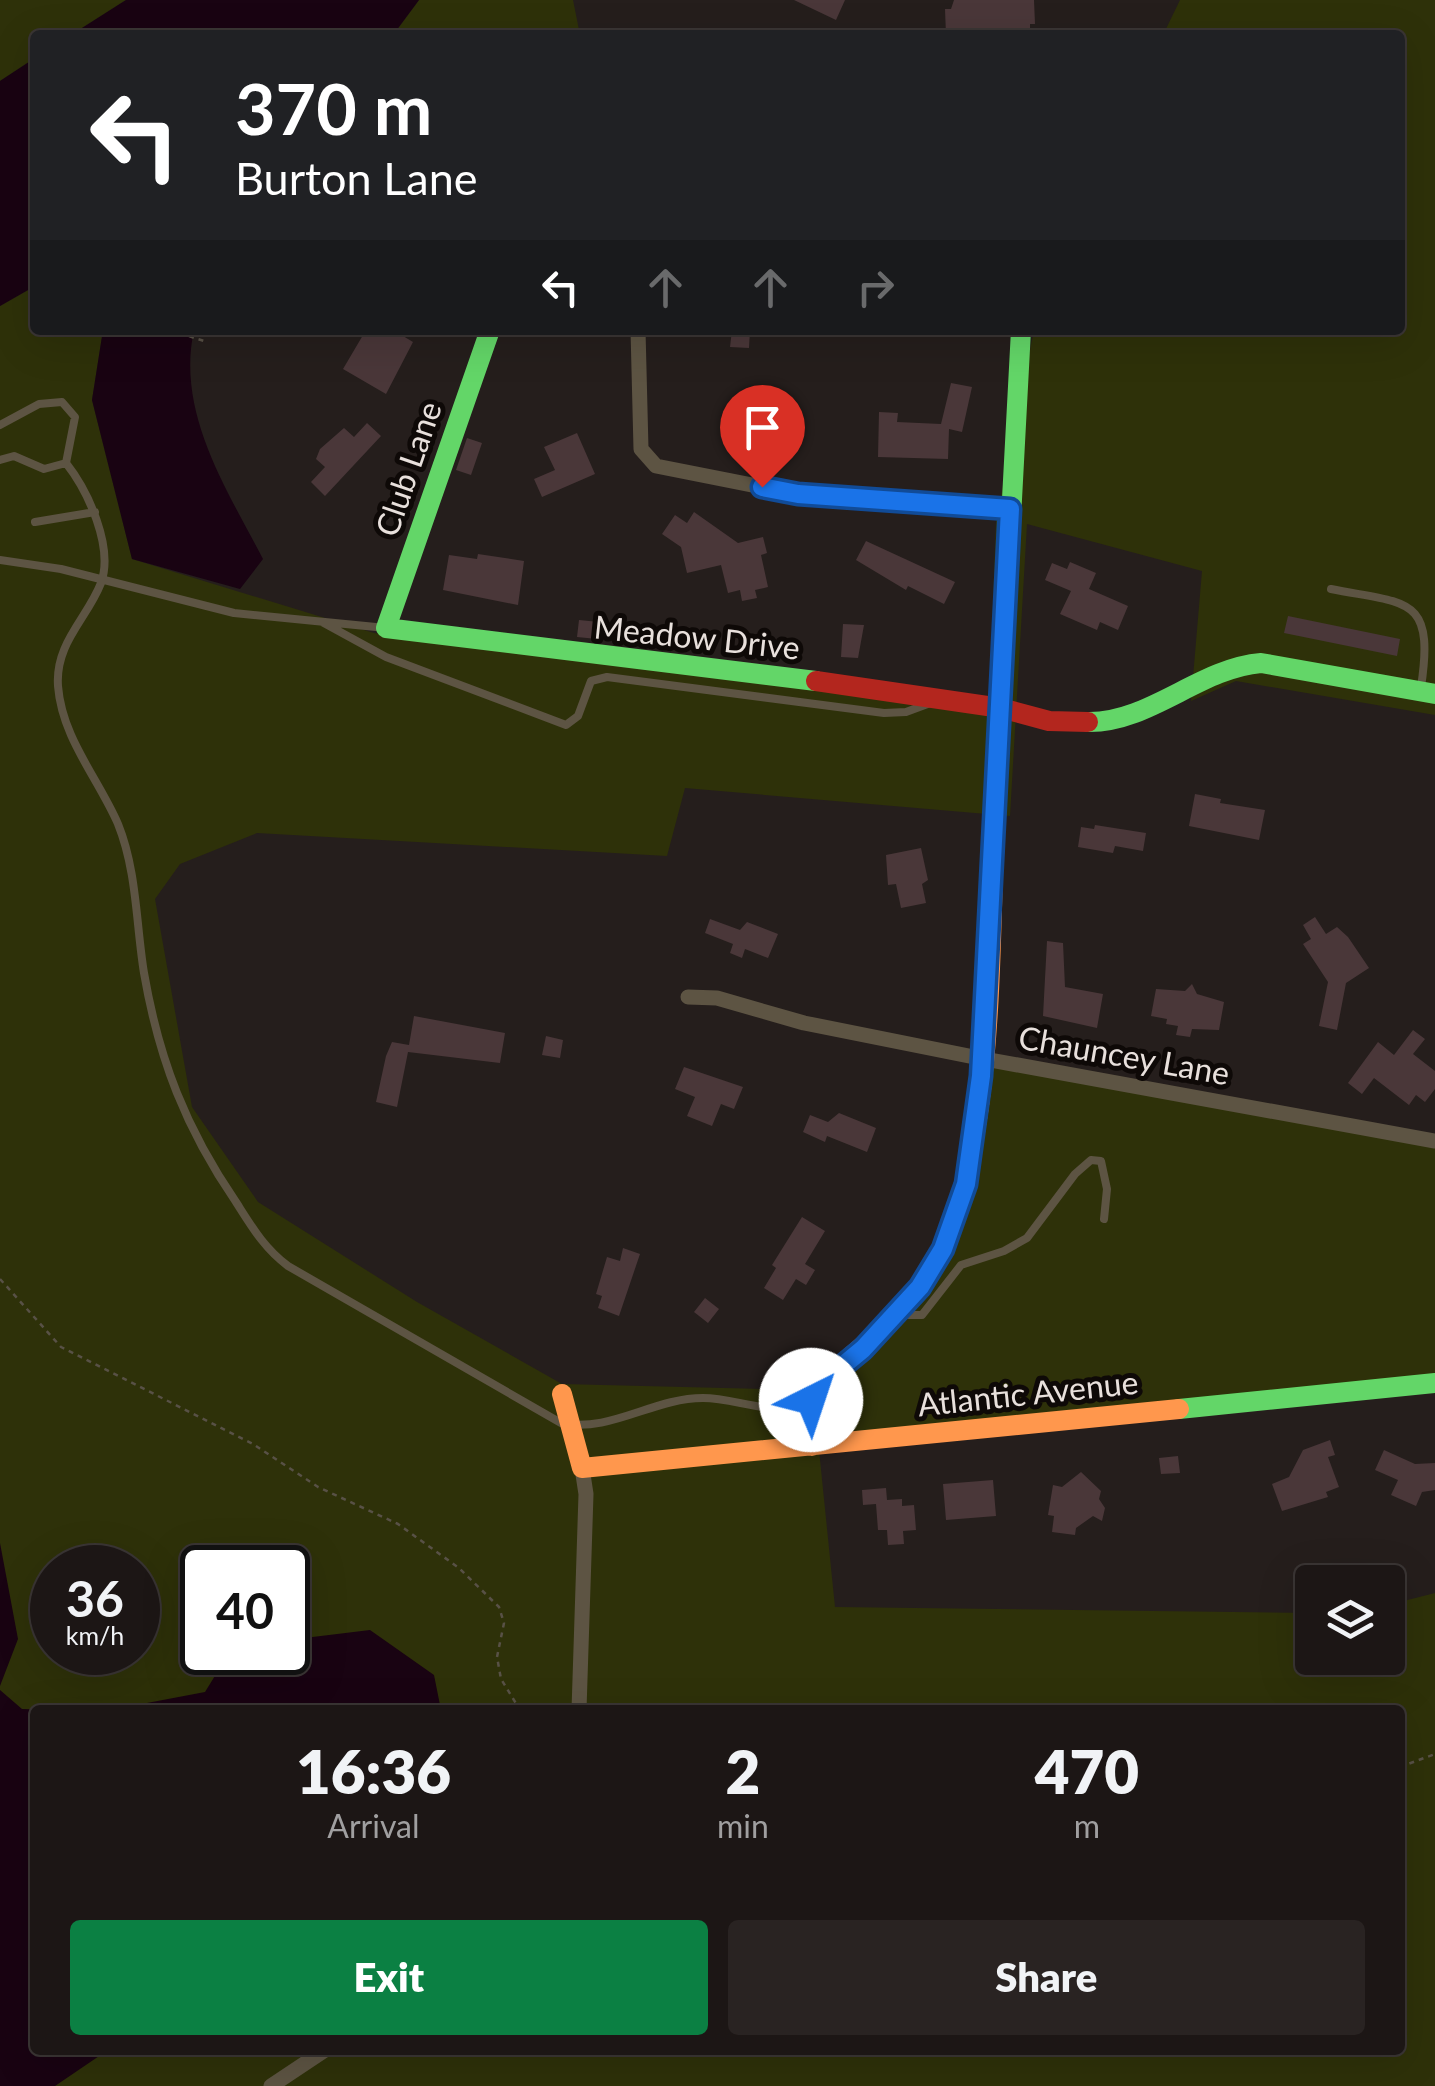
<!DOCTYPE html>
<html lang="en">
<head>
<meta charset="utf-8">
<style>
  :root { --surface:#1c1615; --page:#292322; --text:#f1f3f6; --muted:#a09fa0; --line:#3a3534; --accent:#0b8043 }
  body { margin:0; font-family:Lato,sans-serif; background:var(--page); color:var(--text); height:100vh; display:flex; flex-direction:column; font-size:38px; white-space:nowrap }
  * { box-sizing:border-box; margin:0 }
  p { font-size:32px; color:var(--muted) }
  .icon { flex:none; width:55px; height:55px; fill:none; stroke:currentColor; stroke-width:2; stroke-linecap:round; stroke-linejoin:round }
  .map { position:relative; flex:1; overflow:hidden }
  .drawer { position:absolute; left:30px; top:1705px; width:1375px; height:350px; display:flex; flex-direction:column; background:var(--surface); border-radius:10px; box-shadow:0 10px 40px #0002,0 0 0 2px var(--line) }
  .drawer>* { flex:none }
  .hud { position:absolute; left:30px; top:30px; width:1375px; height:305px; border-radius:10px; box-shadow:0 10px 40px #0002,0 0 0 2px var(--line); background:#202124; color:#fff; overflow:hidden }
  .controls { position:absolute; left:1295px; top:1565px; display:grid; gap:20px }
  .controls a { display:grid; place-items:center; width:110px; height:110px; border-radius:10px; background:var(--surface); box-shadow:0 10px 40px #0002,0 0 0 2px var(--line); font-size:50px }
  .speed { position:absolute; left:30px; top:1545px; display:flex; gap:20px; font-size:50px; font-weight:700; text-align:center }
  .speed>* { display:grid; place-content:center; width:130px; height:130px; border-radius:50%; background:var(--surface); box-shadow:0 10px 40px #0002,0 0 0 2px var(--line); line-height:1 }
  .speed small { font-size:25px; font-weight:400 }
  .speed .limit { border:5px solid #111; border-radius:15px; background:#fff; color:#111 }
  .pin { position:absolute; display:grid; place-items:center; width:85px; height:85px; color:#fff; margin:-102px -42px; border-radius:50% 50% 50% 0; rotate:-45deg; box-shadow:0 0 10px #0007 }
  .pin .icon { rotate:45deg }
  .me { position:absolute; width:110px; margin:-55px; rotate:41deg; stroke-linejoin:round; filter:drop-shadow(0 0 8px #0008) }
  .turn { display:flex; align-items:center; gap:35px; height:210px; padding:0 40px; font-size:45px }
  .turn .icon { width:130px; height:130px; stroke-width:2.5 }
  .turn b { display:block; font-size:70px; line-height:85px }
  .lanes { display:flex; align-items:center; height:95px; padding:0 40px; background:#0003; justify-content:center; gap:50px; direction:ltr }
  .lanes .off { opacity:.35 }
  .eta { display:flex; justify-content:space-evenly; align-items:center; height:170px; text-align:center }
  .eta b { font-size:60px; font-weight:800; line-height:70px }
  .primary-button { display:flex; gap:20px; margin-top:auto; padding:20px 40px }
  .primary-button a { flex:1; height:115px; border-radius:10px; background:var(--accent); color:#fff; font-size:40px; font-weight:800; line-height:115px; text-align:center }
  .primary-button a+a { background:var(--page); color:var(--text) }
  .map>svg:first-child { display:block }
  .green { fill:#2e3109; fill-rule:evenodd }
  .water { fill:#190312 }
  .building { fill:#4a3739 }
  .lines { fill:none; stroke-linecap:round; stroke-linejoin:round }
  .path { stroke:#585146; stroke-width:2.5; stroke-dasharray:5 5; stroke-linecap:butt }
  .lane { stroke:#5d5443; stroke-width:8 }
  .street { stroke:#5d5443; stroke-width:15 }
  .fast { stroke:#63d668; stroke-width:20 }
  .slow { stroke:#ff974d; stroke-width:20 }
  .jam { stroke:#b3261e; stroke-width:20 }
  .route-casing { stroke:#114b97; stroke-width:25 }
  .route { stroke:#1a73e8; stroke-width:18 }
  .labels { text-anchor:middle; stroke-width:10; stroke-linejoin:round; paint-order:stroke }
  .street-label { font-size:32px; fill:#e8e0dc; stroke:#0e0907 }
</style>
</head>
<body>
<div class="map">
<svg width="1435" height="2086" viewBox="0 0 1435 2086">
  <rect width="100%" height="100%" fill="#251e1c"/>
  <path class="green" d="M0,0H126L71,35H35V58L0,81Z
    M419,0H573L580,35H393Z
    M1180,0H1435V715L1236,681L1191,701L1202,571L1027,524L1010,816L685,788L667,856L257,833L180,864L155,899L192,1107L258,1202L417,1302L562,1384L805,1390L927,1292L984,1063L1435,1142V1377L818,1440L835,1607L1312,1613V1658H1388V1605L1435,1593V2086H0V306L35,286V330H103L92,400L132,559L374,633L989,711L996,521L1034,330H1400V35H1163ZM52,1568H138V1652H52ZM202,1568H288V1652H202ZM35,1710H1400V2050H35Z"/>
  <path class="water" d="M126,0H419L393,35H71Z
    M35,58V286L0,306V81Z
    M103,330H194C176,412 226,488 263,559L240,589L132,559L92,400Z
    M0,1543L18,1639L0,1686Z
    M370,1630L434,1675L441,1710H110L205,1692L229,1653L288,1652V1640Z
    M0,1690L22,1709L59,1710H35V2050H108L55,2086H0Z"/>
  <path class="building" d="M794,0H845L836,20Z
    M954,0H1034L1035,24H1030V35H999V31L946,35L945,9H951Z
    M366,330L381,337L385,330H393L413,342L386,394L343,369Z
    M732,330H750L749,348L730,347Z
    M951,383L972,387L962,432L949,429L948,459L878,457L879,412L898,413L897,422L941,424Z
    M367,423L381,436L325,496L311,482L325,467L316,459L320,449L344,428L354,437Z
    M577,433L595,474L542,497L534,479L555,470L544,447Z
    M467,438L482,443L471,475L456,470Z
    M694,512L738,543L763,537L767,553L761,555L768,587L755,590L757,598L742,601L740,590L728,593L721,565L687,573L681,547L662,534L675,515L687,523Z
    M866,541L955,582L944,604L908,586L906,590L856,560Z
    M478,554L524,561L518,605L443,590L449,555L477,559Z
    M1070,562L1096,573L1089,589L1128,606L1118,630L1100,622L1097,630L1060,614L1071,591L1045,580L1052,563L1067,569Z
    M1288,616L1400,639L1397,656L1284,633Z
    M579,620L599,622L597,639L577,637Z
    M843,624L864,625L858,658L841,657Z
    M1195,794L1221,799L1220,803L1265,810L1259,840L1189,826Z
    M1095,825L1146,833L1143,851L1115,846L1113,853L1078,847L1081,827L1094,829Z
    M921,848L928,880L922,884L926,903L901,908L896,884L888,885L886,855Z
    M1315,917L1326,934L1337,927L1348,937L1369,968L1346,983L1337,1030L1319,1026L1328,982L1303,944L1311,939L1303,925Z
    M710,919L740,930L747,922L778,934L768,958L745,949L742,958L730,953L733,944L705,933Z
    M1047,941L1063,943L1065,987L1103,994L1097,1028L1043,1016Z
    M1192,984L1197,994L1224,1002L1219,1030L1192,1029L1190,1037L1176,1035L1178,1026L1166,1024L1167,1019L1151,1016L1156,989L1185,991Z
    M414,1016L505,1033L500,1063L408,1052L397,1107L376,1102L386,1056L392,1042L409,1045Z
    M1413,1030L1425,1039L1413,1054L1435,1071V1089L1425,1102L1416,1095L1409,1105L1374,1078L1362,1094L1348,1083L1378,1042L1394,1055Z
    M546,1036L563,1040L560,1058L542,1055Z
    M684,1067L743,1087L734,1109L721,1104L712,1126L687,1116L695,1097L675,1089Z
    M839,1113L876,1128L867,1152L827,1136L825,1142L803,1132L810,1115L828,1122Z
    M802,1217L825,1231L805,1264L815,1270L806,1285L796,1279L783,1300L764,1288L776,1268L772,1265Z
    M623,1248L640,1254L619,1316L598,1308L602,1296L596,1294L607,1257L620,1261Z
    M705,1298L719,1309L708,1323L694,1312Z
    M1330,1440L1335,1455L1328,1457L1339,1487L1326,1492L1328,1497L1282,1511L1272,1484L1289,1477L1303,1450Z
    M1384,1450L1415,1464L1435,1463V1490L1422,1492L1416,1506L1391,1495L1398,1480L1375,1470Z
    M1178,1456L1180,1473L1161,1474L1159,1458Z
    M1081,1472L1101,1491L1099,1499L1105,1508L1102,1521L1093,1516L1076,1528L1075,1535L1052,1532L1054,1516L1048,1515L1053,1485L1062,1487Z
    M993,1480L996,1516L946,1520L943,1484Z
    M886,1488L887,1500L902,1499V1506L914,1505L916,1530L903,1531L904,1544L888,1545L887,1530H878L876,1504L863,1505L862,1490Z"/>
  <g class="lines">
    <path class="path" d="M170,330L204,341
      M0,1279L61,1347L253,1444L318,1487L398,1524L459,1568L499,1607L504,1623L497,1657L501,1679L520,1710
      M1400,1767L1435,1754"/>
    <path class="lane" d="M0,425L39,404L62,402L75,417L66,463C88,491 114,547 101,583C87,619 55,643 58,686C62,738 98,778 118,824C137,871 136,924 144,973C159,1060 186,1129 236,1202C252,1227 264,1248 288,1266L561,1423C611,1433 653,1398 703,1398C739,1398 774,1419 809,1401
      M0,460L14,456L44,469L66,463
      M35,522L95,512
      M0,560L61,569L234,613L386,628
      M1331,589C1407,604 1435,595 1421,687
      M322,622L386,657L566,725L578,716L591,681L607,677L884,713L906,712L933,702
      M903,1315H922L961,1265L1004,1251L1027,1238L1075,1174L1091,1160L1101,1161L1107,1189L1104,1219"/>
    <path class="street" d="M638,330L641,449L656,466L798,494L1010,509
      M688,997L717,998L804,1023L979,1058L1435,1141
      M579,1710L586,1494L582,1468
      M271,2086L325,2050"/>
    <path class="fast" d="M490,330L386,628L816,681
      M1088,722C1149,723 1200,668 1261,663L1435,694
      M995,819L1021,330
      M1179,1409L1435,1383"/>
    <path class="slow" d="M562,1394L582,1468L1179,1409
      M812,1446L814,1391C847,1355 889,1330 918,1290C998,1179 988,954 995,819"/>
    <path class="jam" d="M816,681L1001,708L1049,721L1088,722"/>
  </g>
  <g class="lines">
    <defs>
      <path id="route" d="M762,487L798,494L1010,509L981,1076L966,1184L943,1249L920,1287L863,1349L817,1387L811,1400"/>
    </defs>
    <use href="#route" class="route-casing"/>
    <use href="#route" class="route"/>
  </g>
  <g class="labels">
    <g class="street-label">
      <text transform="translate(409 469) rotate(-71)" y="11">Club Lane</text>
      <text transform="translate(697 638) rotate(6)" y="11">Meadow Drive</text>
      <text transform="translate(1124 1056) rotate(10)" y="11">Chauncey Lane</text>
      <text transform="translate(1028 1394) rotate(-6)" y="11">Atlantic Avenue</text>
    </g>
  </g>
</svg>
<div class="controls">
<a><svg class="icon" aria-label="layers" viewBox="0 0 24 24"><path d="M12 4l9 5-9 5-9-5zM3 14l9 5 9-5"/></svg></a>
</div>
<div class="speed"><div>36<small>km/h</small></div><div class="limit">40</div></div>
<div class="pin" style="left:762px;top:487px;background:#d93025"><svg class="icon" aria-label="arrive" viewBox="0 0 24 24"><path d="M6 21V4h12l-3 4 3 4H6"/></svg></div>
<svg class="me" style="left:811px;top:1400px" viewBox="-20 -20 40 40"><circle r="19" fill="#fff"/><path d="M0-13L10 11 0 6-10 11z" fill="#1a73e8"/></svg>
<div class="hud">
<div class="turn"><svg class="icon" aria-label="left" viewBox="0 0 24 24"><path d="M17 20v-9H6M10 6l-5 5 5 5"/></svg><div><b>370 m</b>Burton Lane</div></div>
<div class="lanes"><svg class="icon" aria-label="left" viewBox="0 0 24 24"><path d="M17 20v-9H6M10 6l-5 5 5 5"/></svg><svg class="icon off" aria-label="ahead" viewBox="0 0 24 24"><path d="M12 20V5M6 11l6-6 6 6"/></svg><svg class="icon off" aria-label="ahead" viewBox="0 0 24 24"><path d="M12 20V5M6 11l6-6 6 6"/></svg><svg class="icon off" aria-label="right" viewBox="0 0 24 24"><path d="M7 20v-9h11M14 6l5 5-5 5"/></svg></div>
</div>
<section class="drawer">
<div class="eta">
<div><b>16:36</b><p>Arrival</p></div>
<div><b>2</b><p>min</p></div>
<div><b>470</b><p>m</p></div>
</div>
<div class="primary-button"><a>Exit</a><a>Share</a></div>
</section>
</div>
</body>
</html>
